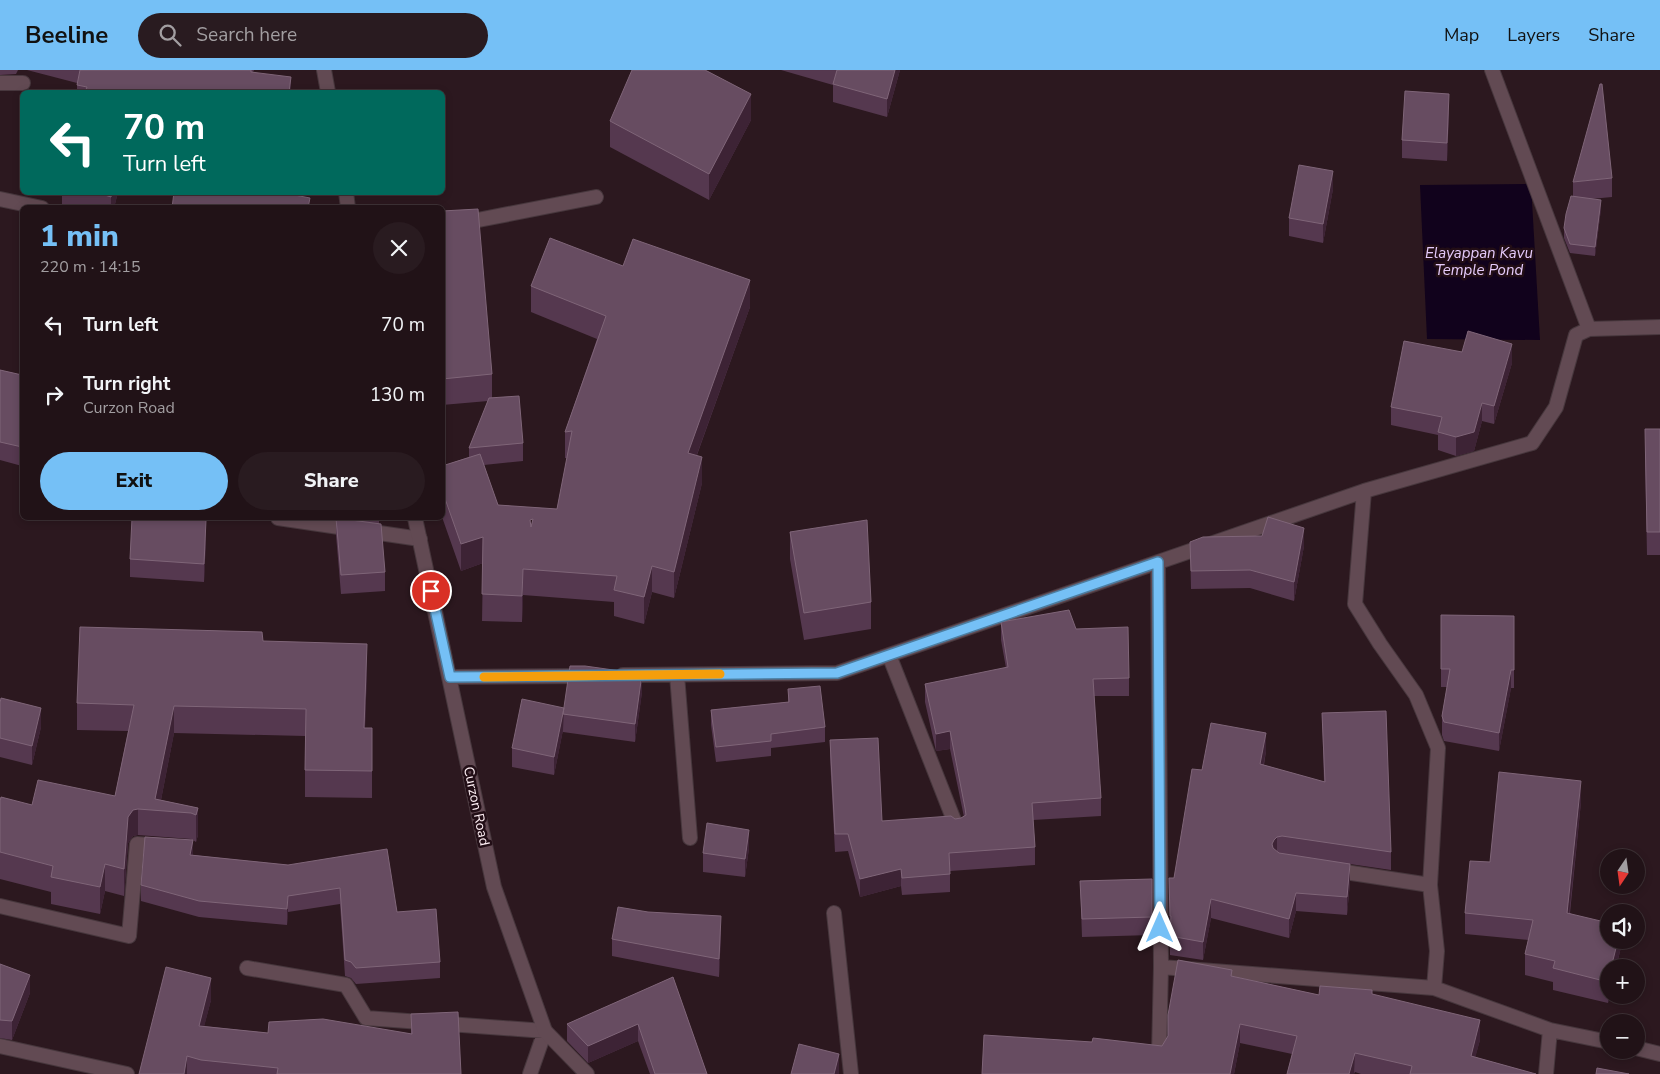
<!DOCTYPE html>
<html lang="en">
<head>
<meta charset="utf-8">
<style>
  :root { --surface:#211217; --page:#291b20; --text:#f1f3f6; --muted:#a29ea1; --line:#3e3236; --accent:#75c0f6 }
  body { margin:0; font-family:"Nunito Sans",sans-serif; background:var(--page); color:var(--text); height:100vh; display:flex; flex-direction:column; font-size:19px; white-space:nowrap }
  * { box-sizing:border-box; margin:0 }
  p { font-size:16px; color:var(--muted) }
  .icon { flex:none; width:28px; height:28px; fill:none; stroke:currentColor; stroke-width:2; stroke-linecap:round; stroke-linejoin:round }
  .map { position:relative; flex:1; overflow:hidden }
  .side { position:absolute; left:20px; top:135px; width:425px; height:315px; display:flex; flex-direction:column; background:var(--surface); border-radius:8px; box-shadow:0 2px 8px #0003,0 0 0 1px var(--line) }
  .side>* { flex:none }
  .top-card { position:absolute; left:20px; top:20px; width:425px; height:105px; border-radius:8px; box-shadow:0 2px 8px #0003,0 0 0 1px var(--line); background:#00695c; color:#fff; overflow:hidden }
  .needle { width:32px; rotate:193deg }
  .controls { position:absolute; left:1600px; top:779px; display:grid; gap:10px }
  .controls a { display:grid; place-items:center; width:45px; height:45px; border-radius:50%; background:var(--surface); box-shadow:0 2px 8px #0003,0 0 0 1px var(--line); font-size:25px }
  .pin { position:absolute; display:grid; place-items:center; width:42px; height:42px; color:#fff; margin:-21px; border:2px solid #fff; border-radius:50%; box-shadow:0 1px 5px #0007 }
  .me { position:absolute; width:55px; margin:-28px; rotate:0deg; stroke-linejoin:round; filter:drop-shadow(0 0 4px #0008) }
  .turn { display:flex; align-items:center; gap:18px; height:105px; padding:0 20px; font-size:22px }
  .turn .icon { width:65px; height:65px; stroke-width:2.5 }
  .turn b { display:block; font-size:35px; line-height:42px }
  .round { display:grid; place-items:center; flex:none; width:52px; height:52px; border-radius:26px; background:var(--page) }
  .overview { display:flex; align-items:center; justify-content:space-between; height:85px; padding:0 20px }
  h1 { font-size:30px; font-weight:800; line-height:38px; color:var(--accent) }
  .action { display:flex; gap:10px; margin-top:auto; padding:10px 20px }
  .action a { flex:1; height:58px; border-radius:30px; background:var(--accent); color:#111; font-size:20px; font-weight:800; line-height:58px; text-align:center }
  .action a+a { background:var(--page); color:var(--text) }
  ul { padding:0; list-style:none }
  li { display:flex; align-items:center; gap:15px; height:70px; padding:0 20px }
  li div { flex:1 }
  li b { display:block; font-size:19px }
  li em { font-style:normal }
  header { display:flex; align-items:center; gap:30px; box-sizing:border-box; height:70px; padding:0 25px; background:var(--accent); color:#111 }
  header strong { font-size:24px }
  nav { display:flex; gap:28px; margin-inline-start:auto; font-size:18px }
  .search { width:350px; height:45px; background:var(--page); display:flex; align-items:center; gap:12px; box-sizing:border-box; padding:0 18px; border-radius:28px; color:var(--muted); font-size:19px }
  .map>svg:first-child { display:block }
  .water { fill:#11021c }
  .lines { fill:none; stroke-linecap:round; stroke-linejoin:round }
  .minor-casing { stroke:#47373d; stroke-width:16 }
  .secondary-casing { stroke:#47373d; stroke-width:16 }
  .minor { stroke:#624a53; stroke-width:14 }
  .secondary { stroke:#624a53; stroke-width:14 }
  .wall { fill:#55384f; fill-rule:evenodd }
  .shaded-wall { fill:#3d2335 }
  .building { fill:#674c61; stroke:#7f6578; fill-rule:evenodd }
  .route-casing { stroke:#4c7da0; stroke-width:12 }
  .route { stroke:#75c0f6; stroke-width:9 }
  .slow { stroke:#f59e0b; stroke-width:9 }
  .labels { text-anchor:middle; stroke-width:5; stroke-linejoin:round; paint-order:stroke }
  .street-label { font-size:14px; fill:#fff0f5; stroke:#220e16 }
  .water-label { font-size:15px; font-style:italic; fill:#e5cbfb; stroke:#220e16 }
</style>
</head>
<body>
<header>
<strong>Beeline</strong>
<div class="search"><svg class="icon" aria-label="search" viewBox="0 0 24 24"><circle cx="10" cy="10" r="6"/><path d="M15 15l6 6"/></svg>Search here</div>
<nav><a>Map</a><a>Layers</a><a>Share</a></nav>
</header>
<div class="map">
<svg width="1660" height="1004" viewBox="0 0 1660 1004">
  <rect width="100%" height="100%" fill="#2c181f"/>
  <path class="water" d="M1531,114L1540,270L1427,269L1420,115Z"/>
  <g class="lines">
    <defs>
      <path id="minor" d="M1492,0L1589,259
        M0,13H23
        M0,129L42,138
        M442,157L596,127
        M1364,421L1355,534L1380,574L1416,625L1438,678L1430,815L1437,881L1434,918L1550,960L1546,1004
        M278,448L420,469
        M1158,492L1161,897L1159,985
        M889,585L957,758
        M623,605L837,603L1364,421L1532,373L1556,337L1576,265L1589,259L1660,257
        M677,605L690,768
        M450,607L587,606
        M1332,800L1430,815
        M0,836L129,866L137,774L162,776
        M834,843L851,1004
        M1161,897L1434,918
        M247,898L346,915L366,948L545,961L530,1004
        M1550,960L1609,972
        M0,976L127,1004
        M1636,978L1660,984"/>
      <path id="secondary" d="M324,0L328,22
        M346,122L348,138
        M415,448L494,817L545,961L587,1004"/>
    </defs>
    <use href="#minor" class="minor-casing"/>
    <use href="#secondary" class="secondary-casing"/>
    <use href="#minor" class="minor"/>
    <use href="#secondary" class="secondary"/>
  </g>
  <path class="wall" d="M0,0H18L16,4L0,5Z
    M27,0H254L253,2L291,22H77V13Z
    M781,0H900L887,47L833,32V15Z
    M1449,42L1447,91L1402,88V70Z
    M751,50L709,130L610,77V51Z
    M1612,108V127L1591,129L1601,139L1595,186L1570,183L1564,168V158L1573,126V112Z
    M1333,119L1323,173L1289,166V148Z
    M62,122H118L114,138H74L62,134Z
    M442,141L492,304V328L523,373V391L484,395L498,435L557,439L567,388H565V362L597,269L531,242V216L623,196L750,237L697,385L702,413L674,528L652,522L644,554L614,546V532L523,525L522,552L482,551L483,493L461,501L442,447V396L469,387V378L488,331L442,335ZM533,449L531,457L530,450Z
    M1512,293L1494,354L1482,351L1474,381L1456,386L1438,380V365L1391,355V337Z
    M0,300L22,305V396L0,390Z
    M1660,359V485H1647L1645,382Z
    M335,448H379V453L385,502V521L341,524L336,465V448Z
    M790,462L871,532V559L804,570L790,489Z
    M206,469L204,512L130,507V489Z
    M1190,472L1304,476L1294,531L1250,518L1191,519Z
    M1441,545L1514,546V618H1511L1499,681L1444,671L1442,665V646L1447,617H1441Z
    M1001,552L1076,559L1129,608V626H1094L1101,728V746L1033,750L1035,777V795L950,801V822L902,825L901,816L860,827L848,781L835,782L830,688V670L882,751L955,749L961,748L964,747L950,679L936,681L925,632V614L1006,598L1001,570Z
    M263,571L367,601L365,658H372V728L305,727V666L174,663L161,730L198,738V765L196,772L193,770V785L288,795L397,842L440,892V908L356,914L351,908L345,906L340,834L288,842L287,855L199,847L141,831V815L192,770L191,769L138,765L133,766L128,773L124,826L105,821L100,844L51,834V822L0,809V731L32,735L115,726L128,661L77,660V633Z
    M788,619L825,657V672L771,678V686L716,692L711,655V640L788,632Z
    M642,622L635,672L563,662V660L554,705L512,697V678L564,638Z
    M0,633L41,657L32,695L0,687Z
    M1322,643L1391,782V800L1350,794V812L1347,845L1296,841L1289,868L1211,848L1203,890L1170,885L1169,808H1174L1202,700L1266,681L1264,695L1324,712Z
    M1581,732L1570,843L1621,870V877L1608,933L1553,920V912L1525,905V884L1528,870L1465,864V843L1490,792Z
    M749,778L745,807L703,802V783Z
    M1152,809V865L1082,867L1080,811Z
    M721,863L719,907L612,886V869Z
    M0,894L30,923L12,970L0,968Z
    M1232,906L1319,925L1372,924L1480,970L1475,987L1536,1004H1361L1355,1002L1354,1004H1287L1292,984L1240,973L1234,1004H982L1092,972L1162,976Z
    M673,907L707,1004H650L638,971L588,993L567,971V954Z
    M211,930L204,956L268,963L411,964V944L461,1004H139Z"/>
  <path class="shaded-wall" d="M895,0H900L887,47V29Z
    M291,7V22H289Z
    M751,24V50L709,130V104Z
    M1449,24V42L1447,91V73Z
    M1333,101V119L1323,173V154Z
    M112,122H118L114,138H111V127Z
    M1601,130V139L1595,186V177Z
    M750,210V237L688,409V383Z
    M1512,274V293L1494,354V336Z
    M1482,333V351L1474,381L1456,386V367Z
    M702,387V413L674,528V502Z
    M206,450V469L204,512V494Z
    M1304,458V476L1294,531V512Z
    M483,467V493L461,501V474Z
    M652,496V522L644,554V527Z
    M523,499V525L522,552V526Z
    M367,574V601L364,685V658Z
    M1511,600V618L1499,681V663Z
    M642,604V622L635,672V654Z
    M174,636V663L159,740L155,729Z
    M41,638V657L32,695V676Z
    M564,638L563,660L554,705V687Z
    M950,661V679L936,681V664Z
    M1266,663V681L1260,712V694Z
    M1581,711V732L1567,864V843Z
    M198,738V765L196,772V745Z
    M138,739V765L133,766L128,773L124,826V799L128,747L133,740Z
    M749,760V778L745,807V789Z
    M1277,767V785L1274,788L1272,774L1274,770Z
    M193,770V786L190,785Z
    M105,794V821L100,844V817Z
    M1350,794V812L1347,845V827Z
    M901,799V816L860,827V809Z
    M1296,823V841L1289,868V849Z
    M288,826V842L287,855V839Z
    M1211,829V848L1203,890V872Z
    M721,846V863L719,907V889Z
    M1618,870H1621V877L1616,898H1611Z
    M30,905V923L12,970V951Z
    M1609,907V925H1610L1608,933V912Z
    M211,908V930L199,977V956Z
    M1480,950V970L1471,1004V986Z
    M638,954V971L588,993V976Z
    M1240,954V973L1234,1004H1230Z
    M1355,983L1354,1004H1349Z
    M839,984V1004H834Z
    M187,986V1004H184Z"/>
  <path class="building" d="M80,0H251V2L291,7L289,22H85L87,17L77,15Z
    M632,0H705L751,24L709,104L610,51Z
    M837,0H895L887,29L833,14Z
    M1600,14H1602L1612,108L1573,112Z
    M1405,21L1449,24L1447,73L1402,70Z
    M1299,95L1333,101L1323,154L1289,148Z
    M95,122H112L111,127Z
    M174,122H279L310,128L308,138H172Z
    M1571,126L1601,130L1595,177L1570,174L1564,158L1566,144Z
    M478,139L492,304L442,309V141Z
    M550,168L623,196L633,169L750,210L688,383L702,387L674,502L652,496L644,527L614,520L617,506L523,499L522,526L482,524L483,467L461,474L442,420V396L480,384L498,435L557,439L572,361L565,362L606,246L531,216ZM533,449L531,457L530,450Z
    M1468,261L1512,274L1494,336L1482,333L1474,362L1456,367L1438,362L1442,347L1391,337L1404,271L1462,282Z
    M0,300L22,305V377L0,372Z
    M519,326L523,373L469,378L489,328Z
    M1645,359H1660V462H1647Z
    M1268,447L1304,458L1294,512L1250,500L1191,501L1190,472L1203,467L1262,466Z
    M132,448H167L206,450L204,494L130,489Z
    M336,448L381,454L385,502L341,505Z
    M867,450L871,532L804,543L790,462Z
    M1069,540L1076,559L1128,557L1129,608L1093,609L1101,728L1032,733L1035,777L949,783L950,804L902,808L901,799L860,809L848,764H835L830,670L878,668L882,751L951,746L955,749L961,748L966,745L965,738L950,661L936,664L925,614L1008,597L1001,552Z
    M1441,545L1514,546V600H1511L1499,663L1444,652L1442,646L1450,599H1441Z
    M80,557L262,562L263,571L367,574L364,658H372V701L305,700L306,639L174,636L155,729L198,738L196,745L191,743L138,739L133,740L128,747L124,799L105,794L100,817L51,807L53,796L0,782V731L1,727L32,735L38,710L115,726L134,635L77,633Z
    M570,596H585L642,604L635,654L563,644Z
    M820,616L825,657L771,664V671L716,677L711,640L789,632L788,619Z
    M1,628L41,638L32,676L0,668V633Z
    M522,629L564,638L554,687L512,678Z
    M1386,641L1391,782L1282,766L1277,767L1274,770L1272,774L1273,778L1279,783L1350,794L1347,827L1296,823L1289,849L1211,829L1203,872L1170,866L1171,846H1170L1169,808H1174L1192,699L1202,700L1211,653L1266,663L1260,694L1325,712L1322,643Z
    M1499,702L1581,711L1567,843L1609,853V870H1618L1611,898H1609V907L1608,912L1553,898L1555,891L1525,884L1533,850L1465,843L1470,791L1490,792Z
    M707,753L749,760L745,789L703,783Z
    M145,767L193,770L190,785L288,795L387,779L397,842L436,839L440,892L356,898L351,892L345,890L340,818L288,826L287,839L199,831L141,815Z
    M1152,809V847L1082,849L1080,811Z
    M618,837L648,842L721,846L719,889L612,869Z
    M1178,890L1232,900L1231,906L1319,925L1320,916L1372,920V924L1480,950L1471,986L1536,1004H1410L1412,996L1355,983L1349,1004H1287L1297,966L1240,954L1230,1004H982L984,965L1092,972L1093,968L1162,976L1168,966V945Z
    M0,894L30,905L12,951L0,950Z
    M166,897L211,908L199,956L268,963L269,952L323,949L412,964L411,944L458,942L461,1004H277L278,998L201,990L187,986L184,1004H139Z
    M673,907L707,1004H655L638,954L588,976L567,954Z
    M799,974L839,984L834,1004H791Z
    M1597,998L1629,1004H1596Z"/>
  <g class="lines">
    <defs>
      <path id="route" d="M431,521L450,607L837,603L1158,492L1160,858"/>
    </defs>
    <use href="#route" class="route-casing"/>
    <use href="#route" class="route"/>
    <path class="slow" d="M484,607L720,604"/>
  </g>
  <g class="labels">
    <g class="street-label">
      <text transform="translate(477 736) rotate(78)" y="5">Curzon Road</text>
    </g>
    <g class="water-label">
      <text x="1479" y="188">Elayappan Kavu<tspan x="1479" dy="17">Temple Pond</tspan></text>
    </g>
  </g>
</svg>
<div class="controls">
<a><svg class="needle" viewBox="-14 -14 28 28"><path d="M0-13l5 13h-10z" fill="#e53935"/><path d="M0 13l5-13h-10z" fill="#a29ea1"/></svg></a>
<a><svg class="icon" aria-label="sound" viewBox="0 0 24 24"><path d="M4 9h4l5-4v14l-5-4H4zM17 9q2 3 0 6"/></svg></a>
<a>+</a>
<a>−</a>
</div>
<div class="pin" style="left:431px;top:521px;background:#d93025"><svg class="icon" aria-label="arrive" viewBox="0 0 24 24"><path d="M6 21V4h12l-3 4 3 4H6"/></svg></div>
<svg class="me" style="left:1160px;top:858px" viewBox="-20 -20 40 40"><path d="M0-17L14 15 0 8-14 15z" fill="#75c0f6" stroke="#fff" stroke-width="4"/></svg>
<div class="top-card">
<div class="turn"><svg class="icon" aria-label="left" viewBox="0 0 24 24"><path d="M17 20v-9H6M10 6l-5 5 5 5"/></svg><div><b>70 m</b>Turn left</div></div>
</div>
<section class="side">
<div class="overview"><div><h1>1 min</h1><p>220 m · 14:15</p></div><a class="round"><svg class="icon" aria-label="close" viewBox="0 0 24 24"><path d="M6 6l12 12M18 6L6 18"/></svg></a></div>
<ul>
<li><svg class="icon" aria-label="left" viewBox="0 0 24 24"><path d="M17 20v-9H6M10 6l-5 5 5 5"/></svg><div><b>Turn left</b></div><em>70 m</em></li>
<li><svg class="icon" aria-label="right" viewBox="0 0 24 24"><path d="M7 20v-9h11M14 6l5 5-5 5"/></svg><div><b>Turn right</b><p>Curzon Road</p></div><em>130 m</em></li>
</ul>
<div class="action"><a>Exit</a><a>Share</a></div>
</section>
</div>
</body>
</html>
